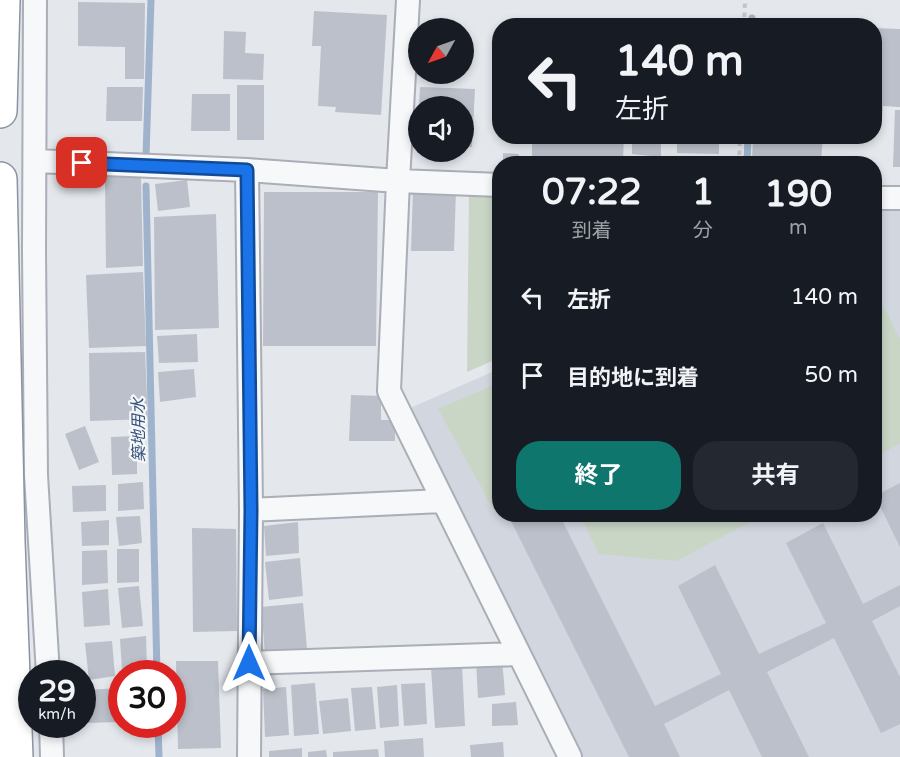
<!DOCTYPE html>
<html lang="ja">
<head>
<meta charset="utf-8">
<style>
  :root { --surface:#171b24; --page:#242831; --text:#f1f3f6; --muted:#9ea1a6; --accent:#0f766e }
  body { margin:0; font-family:"Varela Round","Noto Sans JP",sans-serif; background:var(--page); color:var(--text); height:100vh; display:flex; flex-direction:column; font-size:22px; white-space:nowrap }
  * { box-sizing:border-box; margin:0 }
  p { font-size:20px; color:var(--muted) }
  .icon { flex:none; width:33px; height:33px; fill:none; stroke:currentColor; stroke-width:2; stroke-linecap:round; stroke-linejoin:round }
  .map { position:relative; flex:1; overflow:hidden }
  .details { position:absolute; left:492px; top:156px; width:390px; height:366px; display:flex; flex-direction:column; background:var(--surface); border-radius:24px; box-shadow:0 3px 9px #0003 }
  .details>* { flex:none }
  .top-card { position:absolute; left:492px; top:18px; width:390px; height:126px; border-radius:24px; box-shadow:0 3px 9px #0003; background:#171b24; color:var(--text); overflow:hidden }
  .needle { width:39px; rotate:230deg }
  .controls { position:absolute; left:408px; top:18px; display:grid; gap:12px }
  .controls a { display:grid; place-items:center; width:66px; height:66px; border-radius:50%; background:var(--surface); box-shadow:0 3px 9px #0003; font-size:30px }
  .speed { position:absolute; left:18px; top:660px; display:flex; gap:12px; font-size:30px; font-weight:700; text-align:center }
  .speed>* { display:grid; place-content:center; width:78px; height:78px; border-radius:50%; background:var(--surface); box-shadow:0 3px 9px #0003; line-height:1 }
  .speed small { font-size:15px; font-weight:400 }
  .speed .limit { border:9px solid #d22; background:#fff; color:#111 }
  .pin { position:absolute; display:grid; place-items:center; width:51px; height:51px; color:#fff; margin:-26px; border-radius:12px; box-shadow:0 3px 9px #0006 }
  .me { position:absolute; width:66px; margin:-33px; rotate:0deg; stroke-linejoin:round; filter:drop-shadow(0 0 4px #0008) }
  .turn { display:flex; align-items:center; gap:21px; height:126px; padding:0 24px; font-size:27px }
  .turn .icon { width:78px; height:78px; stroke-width:2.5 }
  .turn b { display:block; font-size:42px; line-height:51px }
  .eta { display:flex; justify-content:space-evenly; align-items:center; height:102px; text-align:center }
  .eta b { font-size:36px; font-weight:700; line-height:42px }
  .action { display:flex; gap:12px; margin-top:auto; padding:12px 24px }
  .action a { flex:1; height:69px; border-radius:24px; background:var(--accent); color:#fff; font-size:24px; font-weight:700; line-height:69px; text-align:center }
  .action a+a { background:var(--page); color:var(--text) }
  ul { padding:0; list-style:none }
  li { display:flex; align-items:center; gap:18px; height:78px; padding:0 24px }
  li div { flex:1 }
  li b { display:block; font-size:22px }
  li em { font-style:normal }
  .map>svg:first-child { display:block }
  .built { fill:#d2d6de }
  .green { fill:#c9d6c5 }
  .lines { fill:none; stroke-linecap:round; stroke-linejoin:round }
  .stream { stroke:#9fb4cc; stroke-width:7 }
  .building { fill:#bbc0ca }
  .minor-casing { stroke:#a9aeb7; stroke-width:26 }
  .trunk-casing { stroke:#8b94a3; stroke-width:36 }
  .path { stroke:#c2c5cb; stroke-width:4; stroke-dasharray:4.5 4.5; stroke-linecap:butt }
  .minor { stroke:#f7f8fa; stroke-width:22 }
  .trunk { stroke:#fff; stroke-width:33 }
  .route-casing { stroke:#114b97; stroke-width:15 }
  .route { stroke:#1a73e8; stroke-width:10 }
  .labels { text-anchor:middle; stroke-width:4.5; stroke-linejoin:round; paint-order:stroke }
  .water-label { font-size:16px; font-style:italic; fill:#34527a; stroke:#f4f6f9 }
</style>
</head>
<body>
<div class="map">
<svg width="900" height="757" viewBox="0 0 900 757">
  <rect width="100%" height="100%" fill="#e4e7ec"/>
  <path class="built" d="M900,206V757H580L408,409L499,369L500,514H874L875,207Z"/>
  <path class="green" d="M469,194L499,195V358L467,372Z
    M875,290L900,339V443L875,457Z
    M499,383L500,510L495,512L438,409Z
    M580,515H764L676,561L599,554Z"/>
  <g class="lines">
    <path class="stream" d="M752,26V18
      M146,157L151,0
      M747,164L748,136
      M146,186L157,674
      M158,724L159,757"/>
  </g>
  <path class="building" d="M78,2L145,3L144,79H125V47L78,46Z
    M314,11L387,15L381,115L335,112L336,107L318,106L321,46H312Z
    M874,28L900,29V107L883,106L882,118L874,117Z
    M224,31L246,32L245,53L264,54L263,80L223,79Z
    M237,85H264V140H237Z
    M107,87H143L142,121H106Z
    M420,87L475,89L472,147H464V106H419Z
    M192,94H230V131H191Z
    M895,110H900V167H893Z
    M532,136H624L623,162L532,158Z
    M632,136H661V157L632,154Z
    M677,136H719V154L677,153Z
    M753,136H823L821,162L752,160Z
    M503,153L519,154L518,163H503Z
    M105,177H141L143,266L106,268Z
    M187,180L190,207L158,211L155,184Z
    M413,189L456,190L454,251H411Z
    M264,192H378L376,346H263Z
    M216,214L219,328L155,330L154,217Z
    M143,272L146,346L89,348L86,275Z
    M197,334L198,362L159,363L157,336Z
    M145,352L148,419L90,421L89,353Z
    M194,369L196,397L160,402L158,372Z
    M351,395L381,396V420H395V441H349Z
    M85,426L99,462L79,470L65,434Z
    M137,436V474L112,475L111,437Z
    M143,482L144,509L118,511V484Z
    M900,483V547L875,496Z
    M106,485V511L73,512L72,486Z
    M509,514H559L655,706L721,674L678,586L715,565L759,654L826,623L786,543L823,523L863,604L900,585V606L872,621L900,677V724L881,733L834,638L767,672L809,757H762L729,690L664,724L680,757H629L508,515Z
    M140,516L142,543L119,546L116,517Z
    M109,520V545L82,546L81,522Z
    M298,522L299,553L266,556L264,526Z
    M192,528L236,529L237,631L193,632Z
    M117,549H139V582L117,583Z
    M107,550L108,583L82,585V551Z
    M300,558L303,596L269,600L265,562Z
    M139,586L143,626L122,628L118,588Z
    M108,589L110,625L84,627L82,592Z
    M303,603L307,649L265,653L261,607Z
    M146,636L147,668L122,670L120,639Z
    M112,641L115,676L89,680L85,643Z
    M502,658L505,695L478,698L476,660Z
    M176,661H218L221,748L178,749Z
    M462,665L465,726L435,728L431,668Z
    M315,683L319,734L294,736L291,685Z
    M425,683L427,724L404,726L401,684Z
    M397,685L399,726L380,728L377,687Z
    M286,687L289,735L265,737L263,689Z
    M372,687L376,729L355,731L351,688Z
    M119,688V722L87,723L86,690Z
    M348,698L351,731L323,734L319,701Z
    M516,702L518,725L492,726V704Z
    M423,738L424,757H385L384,741Z
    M503,742L504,757H471L470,745Z
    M302,748V757H269V751Z
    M378,749L379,757H333V752Z
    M326,750L327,757H308V752Z"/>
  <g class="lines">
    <defs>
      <path id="minor" d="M35,0L34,251L36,475L48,674
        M408,0L398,181L389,391L570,757
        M35,161L247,170L398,181L500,185
        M247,170L251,510L249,757
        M874,198H900
        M251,510L442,501
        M249,663L519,654
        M51,724L52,757"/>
      <path id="trunk" d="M0,111L3,0
        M0,179L8,542L16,757"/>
    </defs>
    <use href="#minor" class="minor-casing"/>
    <use href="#trunk" class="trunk-casing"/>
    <path class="path" d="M744,26L745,0
      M739,164L740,136"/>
    <use href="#minor" class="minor"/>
    <use href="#trunk" class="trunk"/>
  </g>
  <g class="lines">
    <defs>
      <path id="route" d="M82,163L247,170L251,510L249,663"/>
    </defs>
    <use href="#route" class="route-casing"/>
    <use href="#route" class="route"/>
  </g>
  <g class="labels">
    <g class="water-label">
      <text transform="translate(138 430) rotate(-91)" y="6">築地用水</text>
    </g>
  </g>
</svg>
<div class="controls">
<a><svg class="needle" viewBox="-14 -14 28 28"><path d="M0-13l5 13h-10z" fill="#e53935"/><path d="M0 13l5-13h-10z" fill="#9ea1a6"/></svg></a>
<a><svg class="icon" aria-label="sound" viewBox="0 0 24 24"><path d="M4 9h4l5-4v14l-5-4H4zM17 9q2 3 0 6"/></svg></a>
</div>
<div class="speed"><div>29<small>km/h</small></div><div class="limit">30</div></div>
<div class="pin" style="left:82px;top:163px;background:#d93025"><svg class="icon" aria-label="arrive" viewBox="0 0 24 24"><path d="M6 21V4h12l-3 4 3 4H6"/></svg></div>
<svg class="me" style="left:249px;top:663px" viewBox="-20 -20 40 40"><path d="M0-17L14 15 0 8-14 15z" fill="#1a73e8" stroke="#fff" stroke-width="4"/></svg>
<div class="top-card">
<div class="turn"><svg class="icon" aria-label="left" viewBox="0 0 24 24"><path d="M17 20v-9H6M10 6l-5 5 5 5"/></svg><div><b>140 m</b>左折</div></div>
</div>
<section class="details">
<div class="eta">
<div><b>07:22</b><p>到着</p></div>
<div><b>1</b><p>分</p></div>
<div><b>190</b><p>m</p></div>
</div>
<ul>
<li><svg class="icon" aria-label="left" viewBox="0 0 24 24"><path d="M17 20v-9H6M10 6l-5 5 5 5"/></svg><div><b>左折</b></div><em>140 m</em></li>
<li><svg class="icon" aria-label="arrive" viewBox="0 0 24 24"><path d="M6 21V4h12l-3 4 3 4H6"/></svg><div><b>目的地に到着</b></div><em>50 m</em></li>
</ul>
<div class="action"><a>終了</a><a>共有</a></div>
</section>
</div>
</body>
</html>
